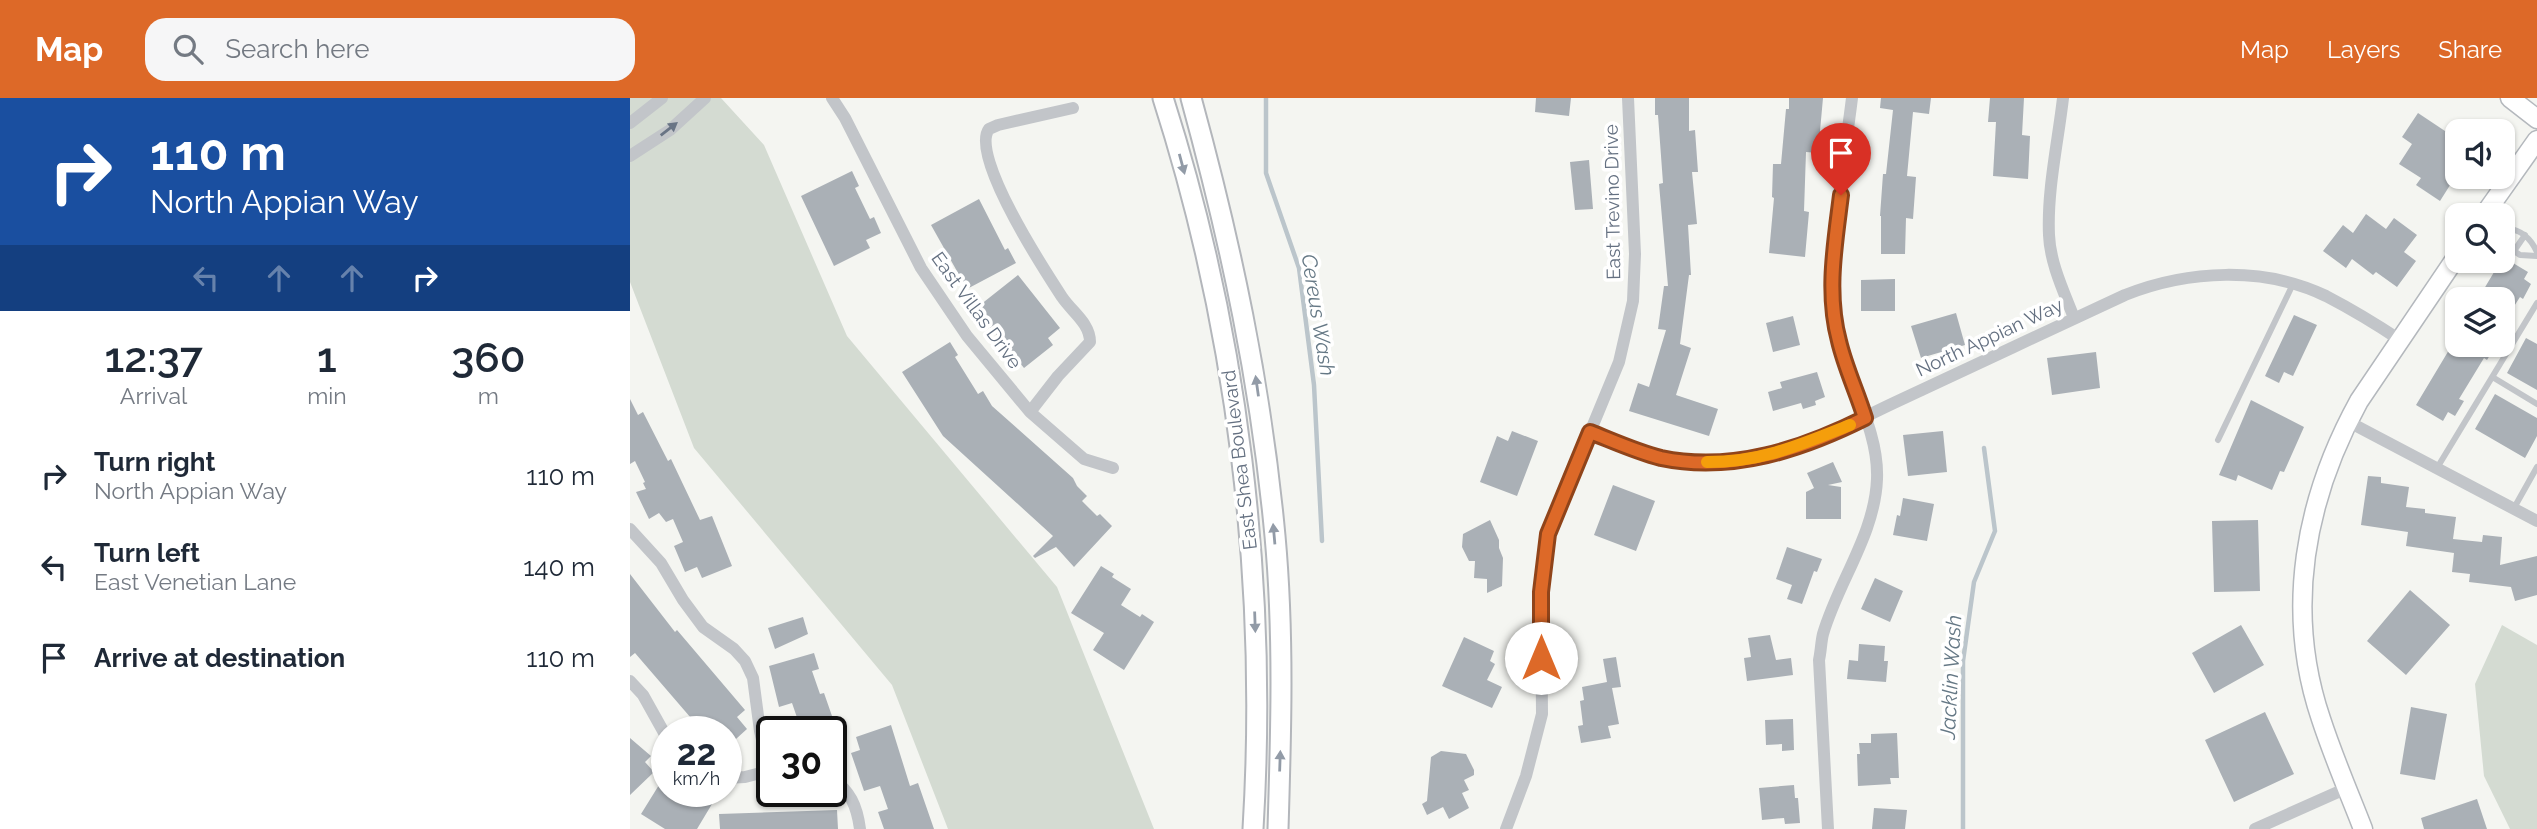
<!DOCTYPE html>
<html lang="en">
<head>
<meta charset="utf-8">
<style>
  :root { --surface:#fff; --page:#f6f6f7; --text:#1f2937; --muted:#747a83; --accent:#dd6928 }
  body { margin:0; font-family:Raleway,sans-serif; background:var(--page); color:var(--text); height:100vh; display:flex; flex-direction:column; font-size:26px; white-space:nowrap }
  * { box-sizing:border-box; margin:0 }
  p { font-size:23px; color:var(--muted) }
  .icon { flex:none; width:38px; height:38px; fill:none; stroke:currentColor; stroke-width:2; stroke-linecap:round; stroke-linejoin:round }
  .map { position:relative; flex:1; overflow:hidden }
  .drawer { display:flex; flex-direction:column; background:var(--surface); width:630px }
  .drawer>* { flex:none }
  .guide { background:#1a4fa0; color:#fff; overflow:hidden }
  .tools { position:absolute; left:1815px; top:21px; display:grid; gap:14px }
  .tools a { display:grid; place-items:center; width:70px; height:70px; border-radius:14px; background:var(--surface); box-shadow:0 2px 5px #0004; font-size:35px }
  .speed { position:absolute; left:21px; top:618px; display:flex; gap:14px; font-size:35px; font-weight:700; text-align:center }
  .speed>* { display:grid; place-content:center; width:91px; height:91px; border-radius:50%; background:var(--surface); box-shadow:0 2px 5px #0004; line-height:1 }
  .speed small { font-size:18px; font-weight:400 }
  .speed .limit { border:4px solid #111; border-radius:10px; background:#fff; color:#111 }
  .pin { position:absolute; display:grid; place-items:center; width:60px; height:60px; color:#fff; margin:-72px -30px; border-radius:50% 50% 50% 0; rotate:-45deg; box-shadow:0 0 7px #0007 }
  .pin .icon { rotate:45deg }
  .me { position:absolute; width:77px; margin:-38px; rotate:0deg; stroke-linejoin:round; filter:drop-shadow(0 0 5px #0008) }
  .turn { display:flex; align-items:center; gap:24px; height:147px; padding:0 35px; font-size:32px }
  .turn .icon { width:91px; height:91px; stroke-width:2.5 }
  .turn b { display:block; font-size:49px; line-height:60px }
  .lanes { display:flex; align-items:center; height:66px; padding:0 35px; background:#0003; justify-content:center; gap:35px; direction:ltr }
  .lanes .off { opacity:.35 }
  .eta { display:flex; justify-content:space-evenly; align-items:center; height:119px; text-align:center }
  .eta b { font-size:42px; font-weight:600; line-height:49px }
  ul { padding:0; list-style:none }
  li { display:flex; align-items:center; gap:21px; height:91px; padding:0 35px }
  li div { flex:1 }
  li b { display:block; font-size:26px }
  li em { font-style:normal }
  header { display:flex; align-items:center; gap:42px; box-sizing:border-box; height:98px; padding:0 35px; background:var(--accent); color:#fff }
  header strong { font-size:33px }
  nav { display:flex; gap:38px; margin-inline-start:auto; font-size:24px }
  .search { width:490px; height:63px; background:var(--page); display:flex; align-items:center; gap:18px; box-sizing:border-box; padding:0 24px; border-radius:21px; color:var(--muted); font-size:26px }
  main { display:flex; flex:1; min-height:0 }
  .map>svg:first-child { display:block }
  .green { fill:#d4dbd2 }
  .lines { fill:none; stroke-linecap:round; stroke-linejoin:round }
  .stream { stroke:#bbc5cb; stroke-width:4.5 }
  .building { fill:#aab0b6 }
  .secondary-casing { stroke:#b4b8bd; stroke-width:21 }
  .primary-casing { stroke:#b3b6bb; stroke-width:23 }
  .lane { stroke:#c2c5c9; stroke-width:6 }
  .street { stroke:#c2c5c9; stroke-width:12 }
  .secondary { stroke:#fff; stroke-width:18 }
  .primary { stroke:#fff; stroke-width:19 }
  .oneway { fill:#697485 }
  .oneway2 { fill:#929ba7 }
  .route-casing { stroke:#90441a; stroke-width:18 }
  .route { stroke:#dd6928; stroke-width:12 }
  .slow { stroke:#f59e0b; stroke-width:12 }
  .labels { text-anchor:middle; stroke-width:7; stroke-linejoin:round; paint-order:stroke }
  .street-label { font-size:19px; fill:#647081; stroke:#fff }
  .water-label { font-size:21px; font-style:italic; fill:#657885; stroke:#fff }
</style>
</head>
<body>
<header>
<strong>Map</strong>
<div class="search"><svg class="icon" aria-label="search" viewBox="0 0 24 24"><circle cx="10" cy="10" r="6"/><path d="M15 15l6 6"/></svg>Search here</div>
<nav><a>Map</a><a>Layers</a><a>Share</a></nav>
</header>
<main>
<section class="drawer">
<div class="guide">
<div class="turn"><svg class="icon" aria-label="right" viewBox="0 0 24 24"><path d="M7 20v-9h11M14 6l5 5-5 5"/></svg><div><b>110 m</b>North Appian Way</div></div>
<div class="lanes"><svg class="icon off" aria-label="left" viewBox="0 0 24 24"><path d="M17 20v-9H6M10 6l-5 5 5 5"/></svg><svg class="icon off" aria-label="ahead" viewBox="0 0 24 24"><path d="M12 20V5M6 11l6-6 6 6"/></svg><svg class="icon off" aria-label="ahead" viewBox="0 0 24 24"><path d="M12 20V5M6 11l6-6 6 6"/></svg><svg class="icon" aria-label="right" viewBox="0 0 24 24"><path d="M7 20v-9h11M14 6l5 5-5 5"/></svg></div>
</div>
<div class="eta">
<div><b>12:37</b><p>Arrival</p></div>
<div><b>1</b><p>min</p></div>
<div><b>360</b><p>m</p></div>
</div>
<ul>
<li><svg class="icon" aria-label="right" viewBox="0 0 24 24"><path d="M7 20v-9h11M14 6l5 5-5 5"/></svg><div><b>Turn right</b><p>North Appian Way</p></div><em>110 m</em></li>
<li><svg class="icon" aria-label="left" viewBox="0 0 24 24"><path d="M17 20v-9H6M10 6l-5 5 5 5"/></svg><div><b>Turn left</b><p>East Venetian Lane</p></div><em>140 m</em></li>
<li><svg class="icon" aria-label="arrive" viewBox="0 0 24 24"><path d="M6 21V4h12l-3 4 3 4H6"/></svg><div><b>Arrive at destination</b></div><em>110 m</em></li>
</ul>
</section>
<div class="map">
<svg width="1907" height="731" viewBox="0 0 1907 731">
  <rect width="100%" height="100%" fill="#f4f5f1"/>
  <path class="green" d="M0,0H91L134,47L217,238L427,489L524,731H318L262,587L64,350L0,184Z
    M1872,527L1907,547V731H1880L1854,678L1845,586Z"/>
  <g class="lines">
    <path class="stream" d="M636,0V75L669,170L684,287L692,443
      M1333,731V563L1344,484L1365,433L1354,350"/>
  </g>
  <path class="building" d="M906,0H941L939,18L905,14Z
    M1025,0H1059V33L1065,32L1068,74H1062L1067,126L1058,127L1061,177H1059L1050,246L1061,250L1046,297L1088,311L1079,338L999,313L1008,285L1019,289L1036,232L1028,231L1034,188H1038L1029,86L1033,85L1028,17H1025Z
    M1159,0H1193L1188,55L1176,54L1174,113L1179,114L1175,159L1139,155L1144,100L1142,99L1143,66H1151L1156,11H1159Z
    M1251,0H1301L1299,16L1283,14L1277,78L1286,79L1283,121L1276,120L1275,156H1251V118H1250L1253,76H1256L1263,12L1250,10Z
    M1360,0H1394L1392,37L1400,38L1398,81L1363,78L1366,24H1358Z
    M1788,15L1827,41V79H1842L1834,91L1822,84L1810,103L1786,87L1791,80L1769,66L1782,46L1772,39Z
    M959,62L963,111L945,112L940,64Z
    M222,73L229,88L225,90L240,121L244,119L251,135L236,142L240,150L204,168L171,98Z
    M349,101L375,152L378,150L386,165L337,191L301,127Z
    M1736,116L1756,131L1764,120L1787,137L1774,154L1786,163L1767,189L1746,174L1743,177L1722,161L1716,170L1693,153L1713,127L1723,135Z
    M1873,159L1898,174L1894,181L1901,186L1893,201L1890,199L1872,227V201H1848Z
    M388,177L430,230L418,240L423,247L394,270L345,211Z
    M1265,181V213H1231V182Z
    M1326,215L1335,247L1291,260L1281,228Z
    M1664,217L1687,227L1663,278L1654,274L1649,285L1635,278Z
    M1163,218L1170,247L1143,254L1136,225Z
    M1896,240L1907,246V292L1877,275Z
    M320,244L328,257L325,259L348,296L353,293L362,308L443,380L447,388L457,398L452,403L467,418L470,416L482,428L444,469L426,449L405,460L403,458L423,438L313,338L272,274Z
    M1822,247H1866L1857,262L1854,260L1829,301L1834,303L1825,318L1818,314L1813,323L1786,307Z
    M1466,254L1470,290L1422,297L1417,260Z
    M1187,274L1195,299L1185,303L1186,307L1173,311L1171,305L1143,313L1138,294L1152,290L1150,284Z
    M1865,296L1907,320V338L1895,360L1845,331Z
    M0,301L8,317L13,314L38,363L41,361L70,422L82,418L102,468L72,480L67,469L55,474L44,448L53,444L43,421L36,424L29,415L19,421L6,394L16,391L13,385L15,384L5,363L0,366Z
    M1621,302L1674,329L1654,374L1650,373L1642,392L1608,377L1606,383L1589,377Z
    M882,333L908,343L887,398L850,384L867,338L878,343Z
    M1313,333L1317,374L1278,378L1273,337Z
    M1203,364L1212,384L1198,387L1211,389V421H1176V394L1184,390L1177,375Z
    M1738,378L1751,379V385L1779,389L1776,409L1795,411V415L1826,419L1823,441L1852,444L1853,437L1872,439L1870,467L1907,458V497L1885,503L1881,489L1839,484L1840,476L1822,474L1824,455L1776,448L1778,434L1731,427Z
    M983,387L1025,403L1006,453L964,437Z
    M1273,400L1304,406L1297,443L1263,437L1267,417L1270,418Z
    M860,422L869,442V450L873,460L872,488L857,495V481L844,480L845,463H839L832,449L833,436Z
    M1628,422L1630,493L1584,494L1582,423Z
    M1157,449L1192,461L1187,474L1184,473L1172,506L1157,501L1162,487L1146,481Z
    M471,468L484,476L482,479L501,491L491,507L510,519L512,516L524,524L494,572L463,552L474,535L441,515Z
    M0,476L45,534L47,532L115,612L107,619L117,631L96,650V634H73L5,555L0,559Z
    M1245,480L1273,493L1260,524L1231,511Z
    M1780,492L1820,527L1776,577L1737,543Z
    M173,519L178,536L145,551L138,530Z
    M1611,527L1634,567L1584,595L1562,555Z
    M1140,537L1146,562L1161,560L1163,577L1117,583L1114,560L1121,559L1118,540Z
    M834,539L864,553L860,563L865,566L857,582L872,589L862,610L812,588Z
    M1229,546L1255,548L1254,563H1258L1256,584L1217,581L1219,562L1228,563Z
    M184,555L189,571L182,573L190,596L194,595L202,618L197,620L201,634H172L162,605L149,609L139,568Z
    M986,559L991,589L982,590L989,626L978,628L981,640L951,645L948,628L953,627L950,603L954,602L952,589L977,584L973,561Z
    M1781,609L1817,616L1805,682L1770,676Z
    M1635,614L1664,676L1604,704L1575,642Z
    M1163,621L1164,652L1152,653V646L1136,647L1135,622Z
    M261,627L280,688L288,685L304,731H254L248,714L258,711L250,688L234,693L221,655L230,652L226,639Z
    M1267,635L1269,680H1260L1261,686L1228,688L1227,656H1230L1229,645H1241V636Z
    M0,640L21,658L15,664L24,674L0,697Z
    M811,653L836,656L844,672V677L834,682L839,692L832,695L839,710L819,721L813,709L797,717L792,706L797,703L801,659Z
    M29,687L37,693H62L82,706L67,731H35L11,716Z
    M1164,687L1165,700H1168L1170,725L1155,726L1154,720L1132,722L1129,690Z
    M1847,701L1857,731H1794L1791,720Z
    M1244,710L1277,712L1275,731H1242Z
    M207,712L208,731H90L89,716Z"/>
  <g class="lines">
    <defs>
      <path id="secondary" d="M1880,0L1907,21
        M1854,117L1907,42
        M1733,731C1719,695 1703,658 1691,621C1654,512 1675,401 1729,303L1827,158"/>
      <path id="primary" d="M533,0C608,234 638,486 623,731
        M561,0C601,146 631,287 645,438C654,536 651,634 648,731"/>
    </defs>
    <use href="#secondary" class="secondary-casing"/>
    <use href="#primary" class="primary-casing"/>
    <path class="lane" d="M1872,130C1890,130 1900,139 1907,154
      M1872,145L1890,157L1907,158
      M1884,153L1895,137
      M1864,280L1907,306
      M1588,342L1663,186
      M1807,370L1907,205
      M1884,410L1907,369"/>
    <path class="street" d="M202,0L215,20L291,170L337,238L400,314L454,361L483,370
      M1433,0C1428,44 1417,92 1419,137C1420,165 1434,194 1444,220
      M0,25L32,0
      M0,58L40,32L75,0
      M400,314L428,278L460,244C460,225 442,214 432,199C415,173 339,57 359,31L368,27L443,10
      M1717,323L1907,423
      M960,334C1008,353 1046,366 1099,364C1160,361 1214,328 1268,303C1344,268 1419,232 1495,197C1558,172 1634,168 1696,198C1721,211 1746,226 1770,242
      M0,431L31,465L53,502L73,529L104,551L115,563L123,580L130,633L139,672
      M0,583L13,597L37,640
      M96,680L115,679L142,672
      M201,680C220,692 227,708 230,731
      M876,731L896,678L912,616L911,494L918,436L989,264L1003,203L1005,156L998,0
      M1198,731L1189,562C1191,553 1191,544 1193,536C1208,484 1245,436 1247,381C1249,330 1217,286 1207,238C1194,166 1213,74 1222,0
      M1625,731L1717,690"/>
    <use href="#secondary" class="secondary"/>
    <use href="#primary" class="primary"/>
  </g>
  <defs><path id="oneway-solid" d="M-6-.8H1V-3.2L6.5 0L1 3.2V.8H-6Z" transform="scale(1.75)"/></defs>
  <use class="oneway" href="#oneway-solid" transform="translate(39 31) rotate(-38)"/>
  <g class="oneway2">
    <use href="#oneway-solid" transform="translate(552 66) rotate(75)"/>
    <use href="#oneway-solid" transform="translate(627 288) rotate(-98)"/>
    <use href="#oneway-solid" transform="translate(644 436) rotate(-95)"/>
    <use href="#oneway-solid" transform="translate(625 524) rotate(88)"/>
    <use href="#oneway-solid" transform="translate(650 663) rotate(-88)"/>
  </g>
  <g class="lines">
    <defs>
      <path id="route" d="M911,560V494L918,436L960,334C983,343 1007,354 1031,360C1102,375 1173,351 1235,320C1227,294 1215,269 1209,243C1196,195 1205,146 1211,97"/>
    </defs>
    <use href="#route" class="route-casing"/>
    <use href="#route" class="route"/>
    <path class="slow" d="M1077,364C1132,364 1170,347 1220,327"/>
  </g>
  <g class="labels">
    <g class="street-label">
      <text transform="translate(982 104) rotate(-91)" y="7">East Trevino Drive</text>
      <text transform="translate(347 212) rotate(54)" y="7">East Villas Drive</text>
      <text transform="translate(1359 239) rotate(-25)" y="7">North Appian Way</text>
      <text transform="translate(609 362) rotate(-97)" y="7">East Shea Boulevard</text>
    </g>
    <g class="water-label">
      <text transform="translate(688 217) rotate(81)" y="7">Cereus Wash</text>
      <text transform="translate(1321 579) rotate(-87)" y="7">Jacklin Wash</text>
    </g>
  </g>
</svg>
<div class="tools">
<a><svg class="icon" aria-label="sound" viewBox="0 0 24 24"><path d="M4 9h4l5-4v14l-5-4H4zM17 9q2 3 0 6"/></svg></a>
<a><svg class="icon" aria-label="search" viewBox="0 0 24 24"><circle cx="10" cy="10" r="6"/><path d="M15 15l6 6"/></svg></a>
<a><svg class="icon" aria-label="layers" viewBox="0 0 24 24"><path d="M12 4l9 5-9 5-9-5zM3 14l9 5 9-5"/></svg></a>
</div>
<div class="speed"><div>22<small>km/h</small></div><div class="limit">30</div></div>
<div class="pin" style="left:1211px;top:97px;background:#d93025"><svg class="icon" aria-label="arrive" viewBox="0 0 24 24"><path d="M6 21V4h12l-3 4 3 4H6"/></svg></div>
<svg class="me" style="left:911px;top:560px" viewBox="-20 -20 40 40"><circle r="19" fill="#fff"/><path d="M0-13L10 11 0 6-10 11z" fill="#dd6928"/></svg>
</div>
</main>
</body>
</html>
